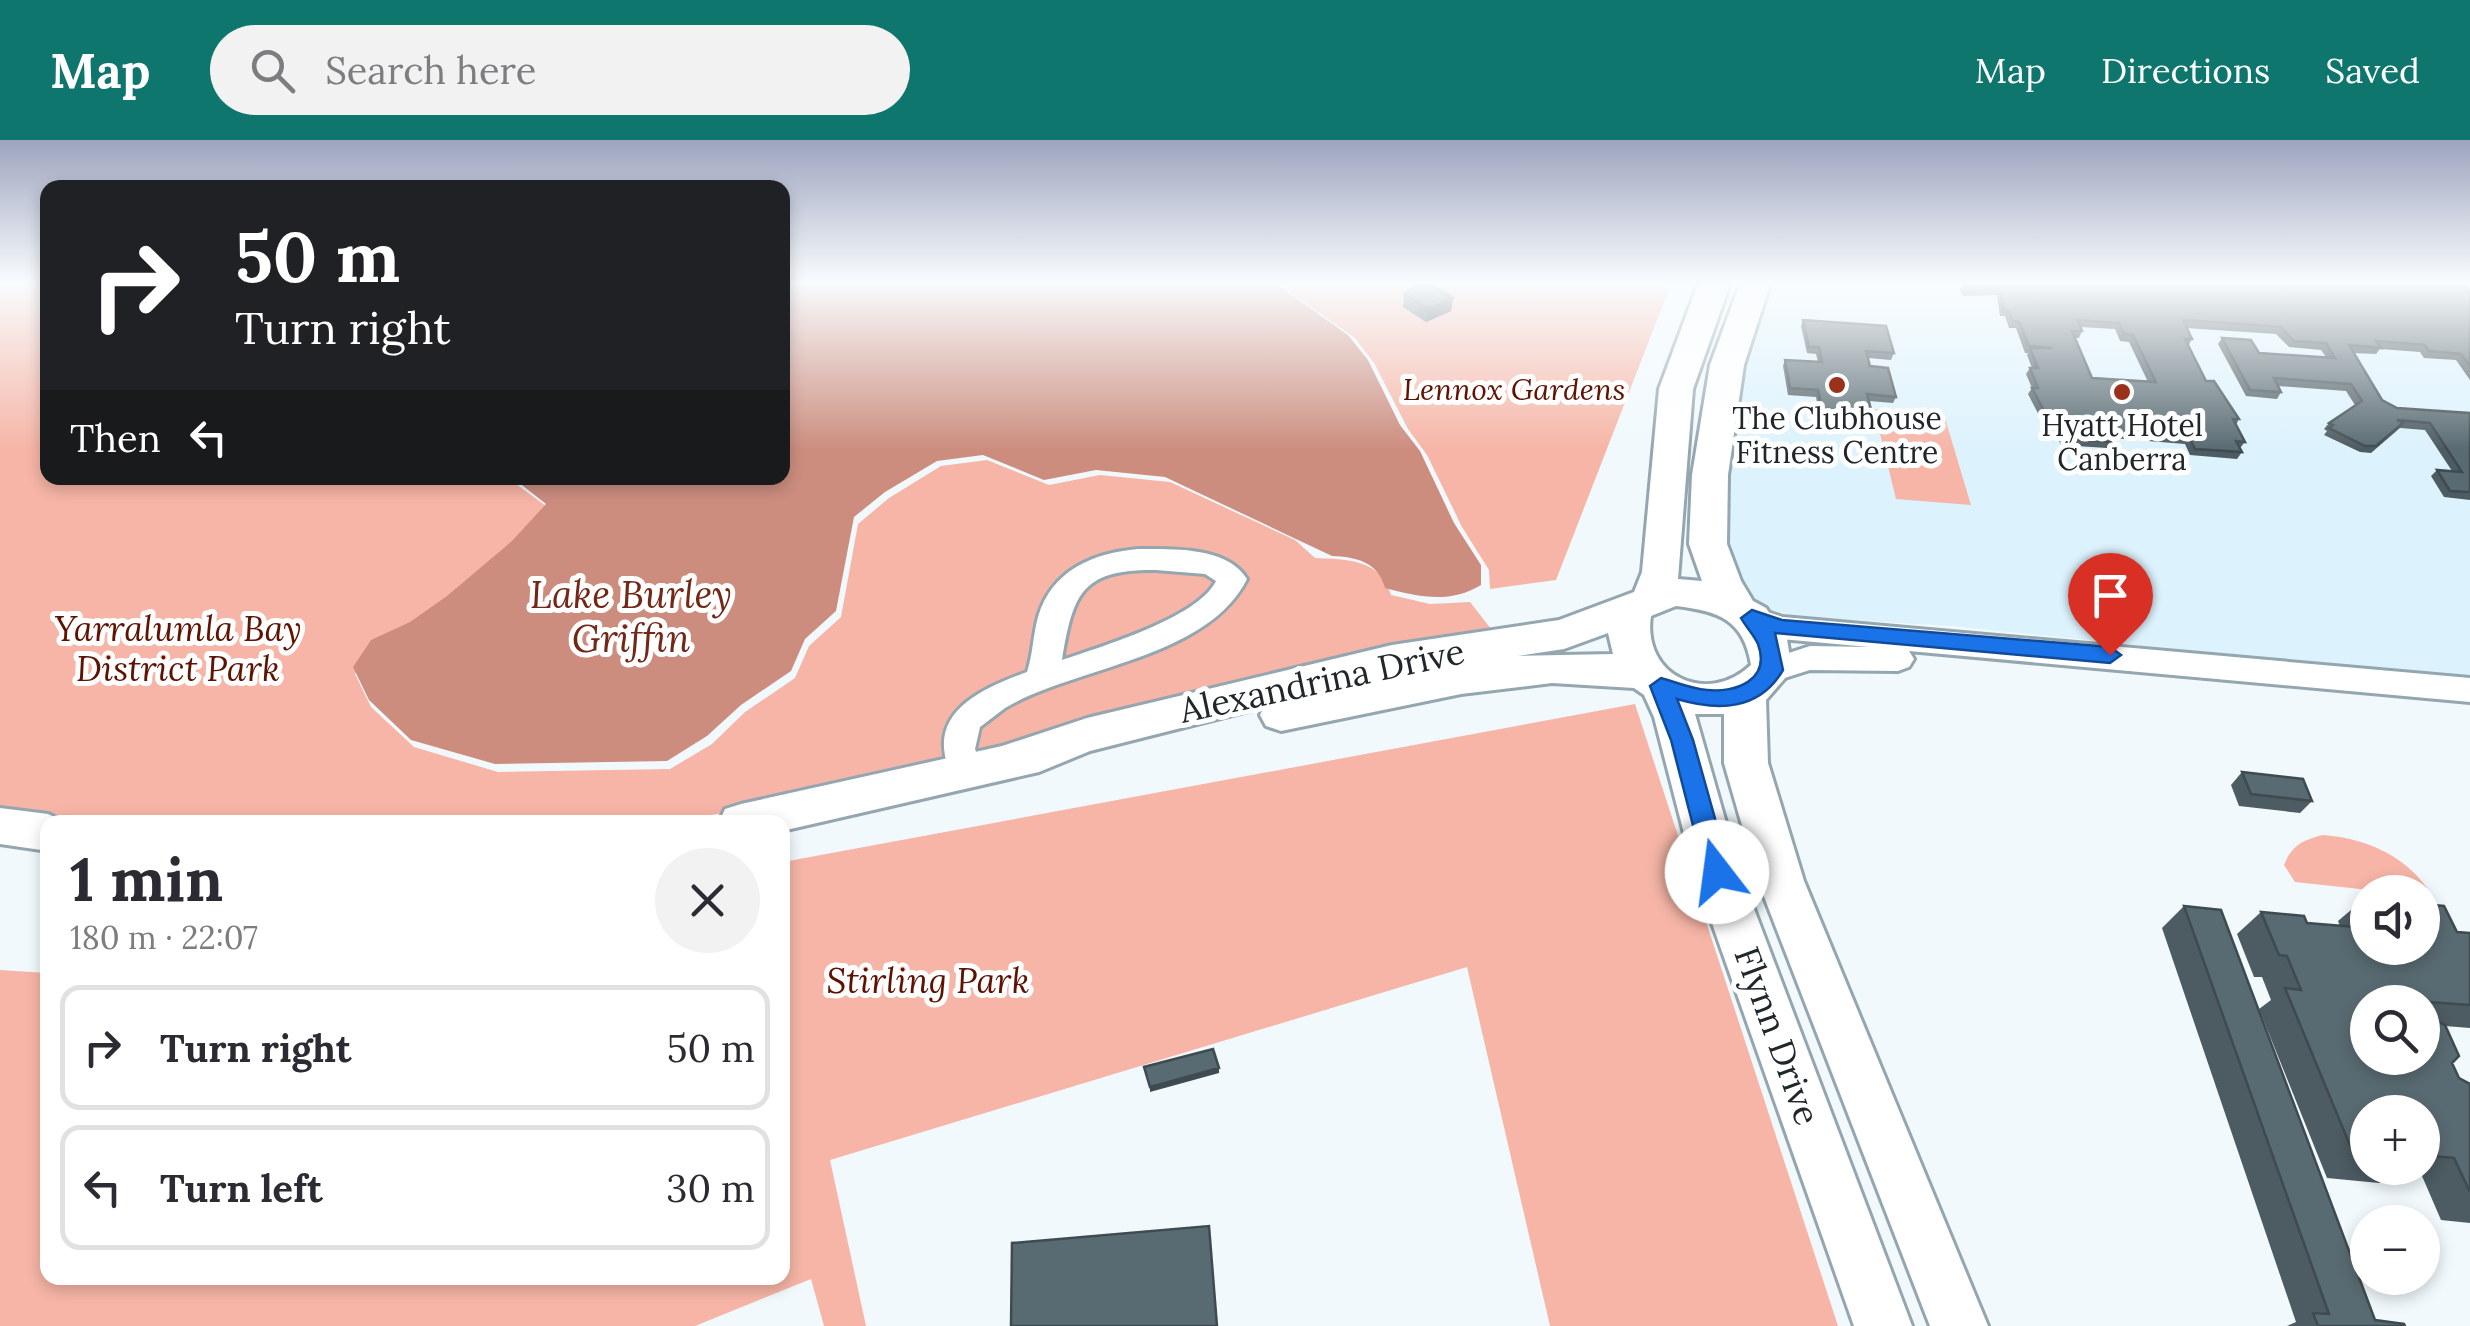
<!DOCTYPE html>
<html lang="en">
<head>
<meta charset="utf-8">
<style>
  :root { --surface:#fff; --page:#f2f2f3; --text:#2b2b33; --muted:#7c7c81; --line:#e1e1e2; --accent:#0f766e }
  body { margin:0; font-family:Lora,serif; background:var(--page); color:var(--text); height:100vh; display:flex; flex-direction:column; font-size:38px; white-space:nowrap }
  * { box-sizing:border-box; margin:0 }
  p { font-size:32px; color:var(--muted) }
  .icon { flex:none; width:55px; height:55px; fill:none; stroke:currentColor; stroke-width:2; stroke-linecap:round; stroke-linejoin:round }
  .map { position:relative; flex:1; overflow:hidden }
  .side { position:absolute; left:40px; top:675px; width:750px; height:470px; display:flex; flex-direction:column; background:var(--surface); border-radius:20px; box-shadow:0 5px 15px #0003 }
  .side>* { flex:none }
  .guide { position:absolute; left:40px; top:40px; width:750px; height:305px; border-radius:20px; box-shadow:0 5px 15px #0003; background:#202124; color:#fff; overflow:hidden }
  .tools { position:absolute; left:2350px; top:735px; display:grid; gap:20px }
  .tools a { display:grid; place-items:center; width:90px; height:90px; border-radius:50%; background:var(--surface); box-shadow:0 5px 15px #0003; font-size:50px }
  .pin { position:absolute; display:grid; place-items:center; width:85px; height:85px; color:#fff; margin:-102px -42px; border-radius:50% 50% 50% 0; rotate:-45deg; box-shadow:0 0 10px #0007 }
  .pin .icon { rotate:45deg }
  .me { position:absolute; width:110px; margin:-55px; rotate:345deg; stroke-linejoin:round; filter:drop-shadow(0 0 8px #0008) }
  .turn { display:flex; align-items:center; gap:35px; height:210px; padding:0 30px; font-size:45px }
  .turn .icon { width:130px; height:130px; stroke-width:2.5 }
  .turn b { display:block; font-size:70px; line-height:85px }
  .then { display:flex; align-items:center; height:95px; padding:0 30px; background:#0003; gap:20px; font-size:38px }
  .round { display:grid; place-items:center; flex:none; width:105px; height:105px; border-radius:52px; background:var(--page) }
  .head { display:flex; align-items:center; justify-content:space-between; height:170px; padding:0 30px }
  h1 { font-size:60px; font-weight:800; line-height:75px }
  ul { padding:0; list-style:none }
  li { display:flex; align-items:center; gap:30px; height:125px; margin:0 20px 15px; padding:0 10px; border:5px solid var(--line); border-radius:20px }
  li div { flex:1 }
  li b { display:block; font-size:38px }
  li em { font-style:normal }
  header { display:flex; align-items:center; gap:60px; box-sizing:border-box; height:140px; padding:0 50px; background:var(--accent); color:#fff }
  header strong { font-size:48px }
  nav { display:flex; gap:55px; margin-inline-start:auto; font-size:35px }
  .search { width:700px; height:90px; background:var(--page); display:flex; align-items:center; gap:25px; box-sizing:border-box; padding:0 35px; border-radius:55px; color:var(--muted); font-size:38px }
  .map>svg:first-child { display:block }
  .built { fill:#dcf2fc }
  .green { fill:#f6b5a6 }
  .water { fill:#cc8d7f }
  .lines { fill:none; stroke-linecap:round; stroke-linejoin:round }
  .minor-casing { stroke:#94a6af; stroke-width:6 }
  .major-casing { stroke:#94a6af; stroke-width:6 }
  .minor { fill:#fff; fill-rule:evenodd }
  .major { fill:#fff; fill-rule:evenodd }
  .wall { fill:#4d5c62; fill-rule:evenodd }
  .shaded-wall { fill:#3e4b50 }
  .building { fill:#596b72; stroke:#3e4b50; stroke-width:2.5; fill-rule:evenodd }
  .route { fill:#1a73e8; stroke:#114b97; stroke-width:2.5 }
  .poi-dot { fill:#9a311b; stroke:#fff; stroke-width:4 }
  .labels { text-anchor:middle; stroke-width:10; stroke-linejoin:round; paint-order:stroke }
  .far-park-label { font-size:30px; font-style:italic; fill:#5d1202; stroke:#fff }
  .far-poi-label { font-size:30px; fill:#20272a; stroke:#fff }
  .park-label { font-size:35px; font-style:italic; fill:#5d1202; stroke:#fff }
  .street-label { font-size:35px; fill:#20272a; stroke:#fff }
  .water-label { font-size:38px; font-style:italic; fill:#722717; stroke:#fff }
</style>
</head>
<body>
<header>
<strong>Map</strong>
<div class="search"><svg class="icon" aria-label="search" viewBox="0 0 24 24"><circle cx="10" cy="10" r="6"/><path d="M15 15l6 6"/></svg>Search here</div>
<nav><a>Map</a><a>Directions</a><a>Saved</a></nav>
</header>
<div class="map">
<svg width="2470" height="1186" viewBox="0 0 2470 1186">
  <rect width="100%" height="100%" fill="#f1f9fd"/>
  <path class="built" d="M1779,144H2470V539L1951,486L1800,477L1759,467L1747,459L1727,406L1729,309L1742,230L1764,154Z"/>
  <path class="green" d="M0,144H47L48,338H508L550,369L449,462L374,507L355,534L371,567L414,607L498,632L670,629L712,604L745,572L795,538L809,506L841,477L858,384L889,358L941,326L987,320L1049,345L1100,335L1170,342L1295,400L1315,418C1345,419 1382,419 1391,455L1430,464L1470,462L1495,494L831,657L664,682H63L0,673Z
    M1278,144H1671L1556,440L1490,449L1489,430L1462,387L1427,315L1408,289L1374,223L1355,198Z
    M1874,269L1944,275L1971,365L1896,359Z
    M1635,564L1838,1186H1550L1467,827L830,1020L866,1186H824L811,1139L695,1186H0V830L47,833L48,1138H782L783,722Z
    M2323,695C2363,698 2403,714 2427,748L2425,756L2295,742L2284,725C2292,705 2303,700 2323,695Z"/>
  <path class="water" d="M783,144H1276L1348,195L1368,220L1400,285L1420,311L1454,383L1481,425V445C1450,464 1419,457 1385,448C1378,422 1357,417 1332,416L1165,337L1096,330L1044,340L983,315L937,321L885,352L854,377L836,471L805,499L791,531L741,565L707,596L667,621L495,624L411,600L369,560L353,527L371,500L410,482L447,456L512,401L546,364L513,338H782Z"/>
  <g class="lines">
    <defs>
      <path id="minor" d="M1138,409C1171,409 1227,406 1247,439C1207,519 1076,526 1005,568L980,587L975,609L983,631L978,640L966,644L954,640C921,577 975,551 1027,532C1033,514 1033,495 1038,477C1052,430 1093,413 1138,409ZM1156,430L1205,434L1216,441C1198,478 1100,507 1062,520C1073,454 1081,429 1156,430Z
        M1752,467L1783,477L2470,538V562L1909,511L1914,519L1909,527L1898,531L1810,530L1772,542L1761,538L1756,530L1761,522L1810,506L1869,507L1781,499L1741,486L1737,478L1741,470Z"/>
      <path id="major" d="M1698,144H1730L1693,249L1678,439L1702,441L1689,404L1692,335L1710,225L1740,144H1770L1744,225L1728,335L1727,404L1741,441L1753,461L1766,468L1787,499L1792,530L1766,560L1768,623L1804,741L1988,1186H1930L1758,741L1724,623V574H1695L1740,732L1912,1186H1854L1694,732L1654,577L1644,555L1634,548L1552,543L1461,554L1281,591L1266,586L1260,575L1264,567L1090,611L1039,632L782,691V682H719L725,669L741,664L1002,606L1087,578L1392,505L1559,480L1634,452L1642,432L1659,249ZM1676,466C1719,471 1744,480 1751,525C1708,566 1642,537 1651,476ZM1608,493L1613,514L1518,516L1564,509Z
        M0,668L48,674L65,682H48V711L0,704Z"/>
    </defs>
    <use href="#minor" class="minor-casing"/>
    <use href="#major" class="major-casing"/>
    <use href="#minor" class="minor"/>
    <use href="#major" class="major"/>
  </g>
  <path class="wall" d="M1963,144L2470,152V240L2456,220L2424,218L2420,212L2380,209L2376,214L2353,213L2382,260L2397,268L2470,273V360L2444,357L2431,336L2437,330L2452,331L2425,290L2400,288L2371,313L2360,312L2324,295L2327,291L2324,289L2329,283L2355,265L2346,251L2278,246L2281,252L2277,259L2246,256L2218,204L2222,198L2259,213L2326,217L2321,210L2289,207L2276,194L2186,188L2192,199L2188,206L2206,241L2239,279L2236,285L2245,302L2240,308L2242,312L2237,319L2190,315L2185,304L2148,301L2146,296L2142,295L2139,300L2109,298L2111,302L2107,308L2061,305L2056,294L2048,293L2028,254L2032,248L2026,234L2030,228H2032L2027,215L2028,213H2025L2016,188H2009L2005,176H2000L1997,155L1963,156L1960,150ZM2081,187L2115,189L2120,201L2129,202L2148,242L2092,238L2075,198H2079L2082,191Z
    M1425,146L1453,158L1451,171L1426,182L1403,167L1404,154Z
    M1803,180L1894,213L1891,220L1868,218L1870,226L1896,257L1893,263L1869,261L1875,285L1872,291L1822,287L1816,257L1788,255L1783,226L1785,220L1818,222L1816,214L1807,213L1801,186Z
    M2242,632L2312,661L2300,673L2239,666L2231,645Z
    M2364,759H2368V808L2457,792L2470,793V888L2445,886L2452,923L2459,938L2470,944V1083L2441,1080L2422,1036L2396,1034L2379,1043L2327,1038L2259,869L2271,860L2262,837H2254L2237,794L2261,772L2307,783L2340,786L2338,781ZM2368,972H2422V1028H2368Z
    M2184,766L2375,1180L2405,1186H2287L2296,1182L2162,788Z"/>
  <path class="shaded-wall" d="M1453,158L1451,171L1426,182L1427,169Z
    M1219,928V933L1150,952V947Z"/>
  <path class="building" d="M1419,144L1425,146L1431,144L1453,158L1427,169L1404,154Z
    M1964,144H2464L2470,152V226L2461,214L2429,211L2425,205L2376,201L2381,208L2349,205L2382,260L2397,268L2470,273V352L2450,351L2437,330L2462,332L2430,283L2397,280L2403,283L2376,306H2365L2329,288L2333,285L2329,283L2362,261L2351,244L2274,238L2281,252L2250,250L2222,198L2251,200L2259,213L2335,218L2326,203L2294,201L2281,187L2183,180L2192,199H2185L2206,241H2214L2239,279H2233L2245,302L2236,301L2242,312L2195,309L2189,297L2152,294L2150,289L2141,288L2143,294L2106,291L2111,302L2064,298L2060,287L2052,286L2032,248H2038L2030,228H2038L2030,208H2052L2029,206L2019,182L2013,181L2008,170H2004L2000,149L1966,150ZM2078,180L2119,183L2124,194L2133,195L2156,242L2092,238L2072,191H2082Z
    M1803,180L1886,186L1894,213L1866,211L1870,226L1888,228L1896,257L1867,254L1875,285L1825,281L1818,250L1790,248L1785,220L1822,222L1819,207H1809Z
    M2242,632L2303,639L2312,661L2251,654Z
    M2422,764L2444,766L2457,792L2470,793V865L2429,862L2427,867L2432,879L2445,885L2459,916L2452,923L2459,938L2470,944V1052L2454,1018L2422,1015V972H2368V1021L2356,1020L2285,848L2301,850L2287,816L2279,815L2261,772L2304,776L2307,783L2356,787L2353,780L2368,781V808H2422ZM2368,862H2422V918H2368Z
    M2184,766L2221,770L2375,1180L2404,1184L2405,1186H2318L2313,1173L2329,1174Z
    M1213,909L1219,928L1150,947L1144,927Z
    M1209,1086L1217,1186H1011L1012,1103Z"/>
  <linearGradient id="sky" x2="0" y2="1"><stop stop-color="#9da4be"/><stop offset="0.46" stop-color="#f9fcfe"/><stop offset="1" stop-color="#f9fcfe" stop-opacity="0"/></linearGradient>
  <rect width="2470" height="310" fill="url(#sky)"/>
  <path class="route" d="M1752,470L1782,480L2110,507L2121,515L2110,523L1775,493L1783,530C1759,571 1718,571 1677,559L1693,600L1730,732L1726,740L1717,743L1709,740L1705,732L1671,600L1650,546L1661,538C1675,542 1692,549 1707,550C1736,553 1771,540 1758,504C1754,495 1746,487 1741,478Z"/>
  <g class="poi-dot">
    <circle cx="1837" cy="245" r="10"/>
    <circle cx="2122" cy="252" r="10"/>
  </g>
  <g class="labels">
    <g class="far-park-label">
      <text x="1514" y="260">Lennox Gardens</text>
    </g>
    <g class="far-poi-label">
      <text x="1837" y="289">The Clubhouse<tspan x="1837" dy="34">Fitness Centre</tspan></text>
      <text x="2122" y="296">Hyatt Hotel<tspan x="2122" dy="34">Canberra</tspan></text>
    </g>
    <g class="park-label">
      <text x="178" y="501">Yarralumla Bay<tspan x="178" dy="40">District Park</tspan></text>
      <text x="928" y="853">Stirling Park</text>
    </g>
    <g class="street-label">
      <text transform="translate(1322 541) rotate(-12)" y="12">Alexandrina Drive</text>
      <text transform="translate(1777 896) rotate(70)" y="12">Flynn Drive</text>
    </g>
    <g class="water-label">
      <text x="631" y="468">Lake Burley<tspan x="631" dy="44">Griffin</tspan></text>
    </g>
  </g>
</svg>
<div class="tools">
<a><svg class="icon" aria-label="sound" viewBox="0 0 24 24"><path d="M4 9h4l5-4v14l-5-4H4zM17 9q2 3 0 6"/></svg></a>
<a><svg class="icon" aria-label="search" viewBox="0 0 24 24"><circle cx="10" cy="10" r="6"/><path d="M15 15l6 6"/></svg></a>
<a>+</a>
<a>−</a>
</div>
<div class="pin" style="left:2110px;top:515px;background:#d93025"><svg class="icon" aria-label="arrive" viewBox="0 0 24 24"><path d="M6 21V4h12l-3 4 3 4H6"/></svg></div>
<svg class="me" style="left:1717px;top:732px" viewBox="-20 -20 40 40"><circle r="19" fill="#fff"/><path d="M0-13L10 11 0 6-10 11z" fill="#1a73e8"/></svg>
<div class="guide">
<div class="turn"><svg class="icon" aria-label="right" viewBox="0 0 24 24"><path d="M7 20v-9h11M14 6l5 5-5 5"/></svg><div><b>50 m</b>Turn right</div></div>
<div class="then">Then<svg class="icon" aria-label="left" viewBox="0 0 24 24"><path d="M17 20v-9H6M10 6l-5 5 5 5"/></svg></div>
</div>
<section class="side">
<div class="head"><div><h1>1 min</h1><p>180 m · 22:07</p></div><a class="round"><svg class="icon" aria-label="close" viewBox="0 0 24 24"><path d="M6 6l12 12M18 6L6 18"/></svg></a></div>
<ul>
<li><svg class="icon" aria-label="right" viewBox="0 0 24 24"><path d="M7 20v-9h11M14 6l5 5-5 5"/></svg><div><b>Turn right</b></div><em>50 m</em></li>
<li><svg class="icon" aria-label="left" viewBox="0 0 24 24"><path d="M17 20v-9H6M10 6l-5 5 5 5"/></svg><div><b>Turn left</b></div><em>30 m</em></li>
</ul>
</section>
</div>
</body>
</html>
